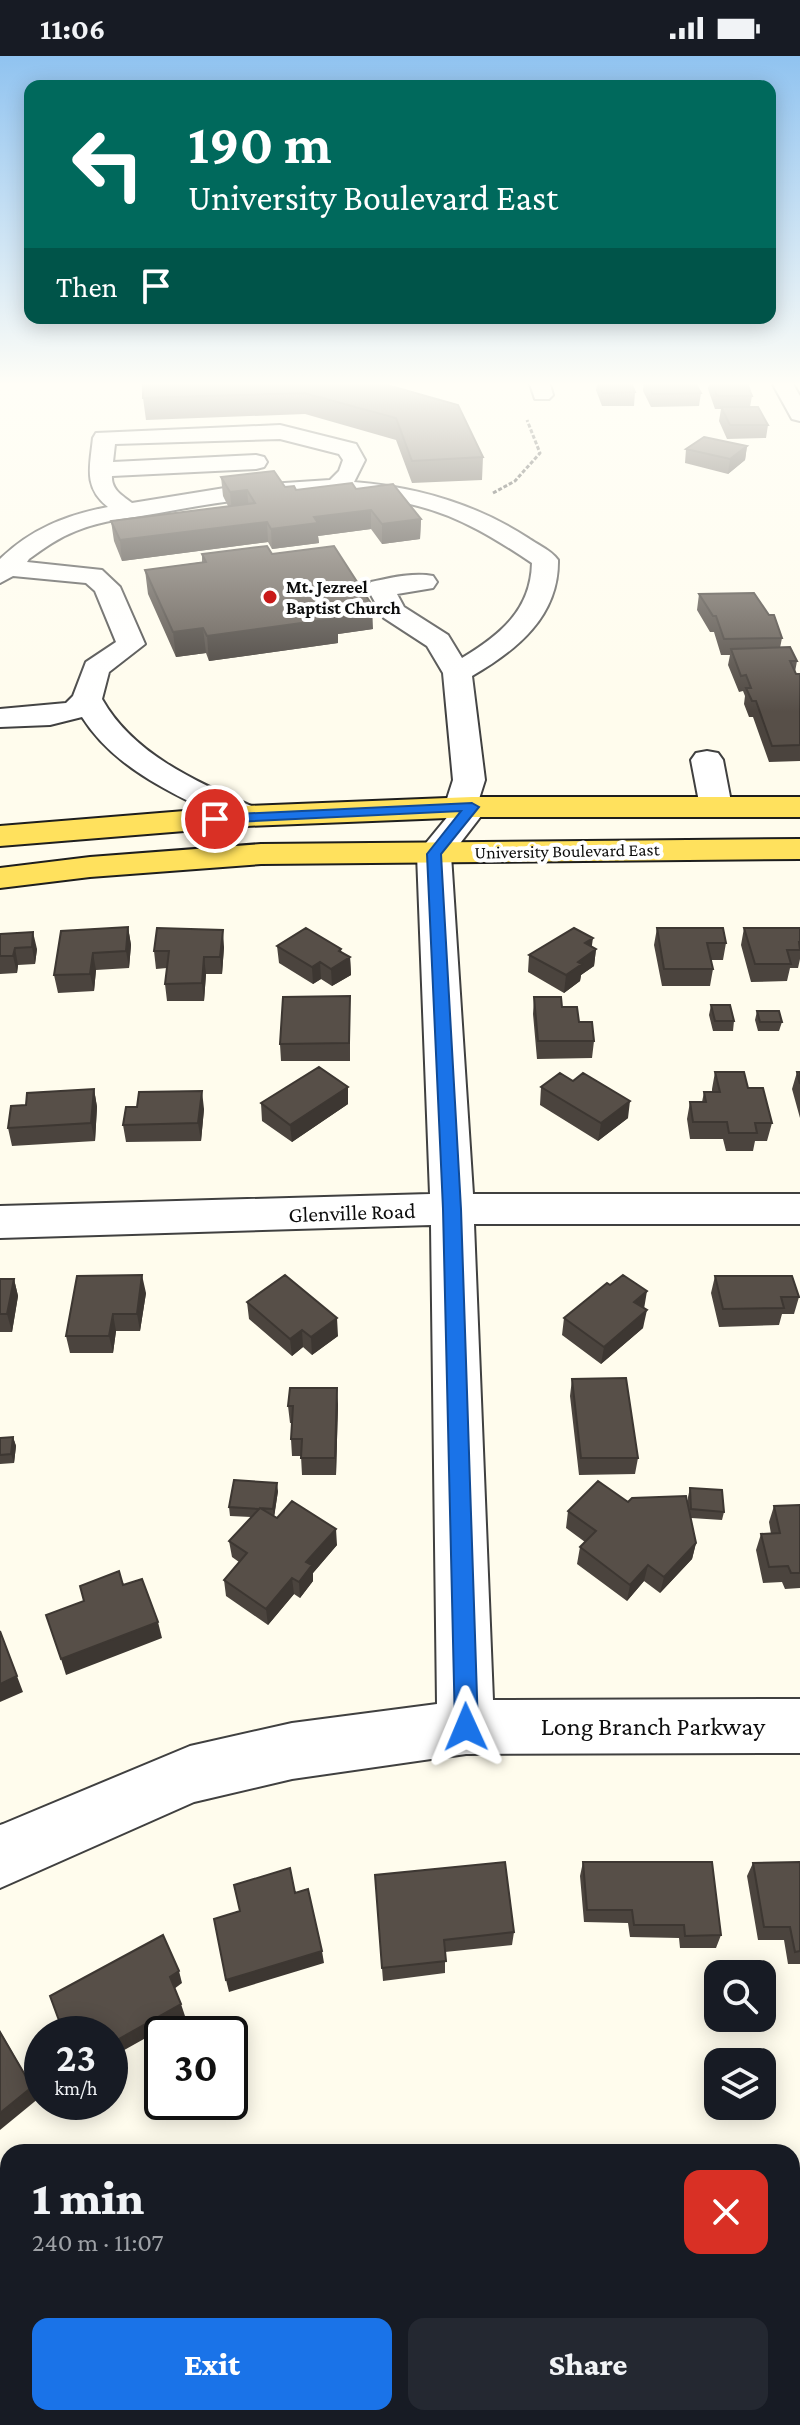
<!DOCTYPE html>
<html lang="en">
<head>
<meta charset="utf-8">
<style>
  :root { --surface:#171b24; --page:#242831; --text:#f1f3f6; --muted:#9ea1a6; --accent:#1a73e8 }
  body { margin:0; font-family:"Crimson Pro",serif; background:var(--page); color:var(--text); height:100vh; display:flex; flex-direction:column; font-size:30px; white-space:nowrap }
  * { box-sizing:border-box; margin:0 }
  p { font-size:26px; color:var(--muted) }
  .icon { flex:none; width:44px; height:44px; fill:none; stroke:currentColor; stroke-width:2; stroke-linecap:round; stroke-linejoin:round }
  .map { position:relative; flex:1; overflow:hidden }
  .panel { position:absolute; left:0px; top:2088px; width:800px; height:282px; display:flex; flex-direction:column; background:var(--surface); border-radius:24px 24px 0 0; box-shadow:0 4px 20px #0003 }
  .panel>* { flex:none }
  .hud { position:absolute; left:24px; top:24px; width:752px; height:244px; border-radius:16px; box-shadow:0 4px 20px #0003; background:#00695c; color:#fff; overflow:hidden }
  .buttons { position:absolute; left:704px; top:1904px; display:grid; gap:16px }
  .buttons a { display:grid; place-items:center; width:72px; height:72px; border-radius:16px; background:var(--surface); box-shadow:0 4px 20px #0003; font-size:40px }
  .speed { position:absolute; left:24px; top:1960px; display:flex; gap:16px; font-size:40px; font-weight:700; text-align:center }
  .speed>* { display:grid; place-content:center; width:104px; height:104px; border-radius:50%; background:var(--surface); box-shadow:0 4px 20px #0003; line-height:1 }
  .speed small { font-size:20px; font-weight:400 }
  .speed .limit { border:4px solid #111; border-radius:12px; background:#fff; color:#111 }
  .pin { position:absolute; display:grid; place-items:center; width:68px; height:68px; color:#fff; margin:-34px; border:4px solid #fff; border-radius:50%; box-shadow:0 2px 8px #0007 }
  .me { position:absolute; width:88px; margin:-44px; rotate:359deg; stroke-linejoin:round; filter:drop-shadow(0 0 6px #0008) }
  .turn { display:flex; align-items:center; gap:28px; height:168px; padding:0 32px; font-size:36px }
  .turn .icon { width:104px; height:104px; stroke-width:2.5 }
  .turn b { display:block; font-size:56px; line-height:68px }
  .then { display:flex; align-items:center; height:76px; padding:0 32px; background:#0003; gap:16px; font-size:30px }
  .round { display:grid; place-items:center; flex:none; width:84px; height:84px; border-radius:16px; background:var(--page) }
  .summary { display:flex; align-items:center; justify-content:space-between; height:136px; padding:0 32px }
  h1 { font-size:48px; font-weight:800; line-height:60px }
  .cta { display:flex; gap:16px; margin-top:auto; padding:16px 32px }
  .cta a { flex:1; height:92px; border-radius:16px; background:var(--accent); color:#fff; font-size:32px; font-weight:800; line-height:92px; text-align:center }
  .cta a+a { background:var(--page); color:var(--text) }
  .status { display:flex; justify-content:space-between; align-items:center; height:56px; padding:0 40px; background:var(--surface); direction:ltr }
  .status svg { height:22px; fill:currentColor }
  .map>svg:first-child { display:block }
  .forest { fill:#b0df91 }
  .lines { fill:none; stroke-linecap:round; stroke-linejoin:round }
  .minor-casing { stroke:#404040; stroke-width:4 }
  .major-casing { stroke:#1e1e1e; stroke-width:4 }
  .path { stroke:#2f2f2f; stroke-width:3; stroke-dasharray:4 2; stroke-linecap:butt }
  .minor { fill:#fff; fill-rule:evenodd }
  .major { fill:#ffe15d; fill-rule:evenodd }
  .wall { fill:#4b443e }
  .shaded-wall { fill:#3d3732 }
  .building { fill:#574f48; stroke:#3d3732; stroke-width:2 }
  .route { fill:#1a73e8; stroke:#114b97; stroke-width:2 }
  .poi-dot { fill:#c91a19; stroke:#fff; stroke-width:3 }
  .labels { text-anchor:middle; stroke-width:8; stroke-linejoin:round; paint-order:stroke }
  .far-poi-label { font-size:18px; font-weight:bold; fill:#0d0d0d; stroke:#fff; text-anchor:start }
  .far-street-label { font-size:18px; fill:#0d0d0d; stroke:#fff }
  .street-label { font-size:22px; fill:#0d0d0d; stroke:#fff }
  .near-street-label { font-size:26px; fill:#0d0d0d; stroke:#fff }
</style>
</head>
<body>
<div class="status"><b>11:06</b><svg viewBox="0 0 49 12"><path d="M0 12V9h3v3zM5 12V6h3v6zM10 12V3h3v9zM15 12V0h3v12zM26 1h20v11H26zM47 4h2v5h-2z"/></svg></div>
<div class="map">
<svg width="800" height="2369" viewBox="0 0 800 2369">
  <rect width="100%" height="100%" fill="#fffced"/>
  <path class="forest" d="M792,2112H800V2369H0V2351L8,2346V2362H792Z"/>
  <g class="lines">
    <defs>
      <path id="minor" d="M529,325H549L553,339L549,343H535Z
        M771,325H791L800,340V365L792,363Z
        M280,369L356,388L365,404L354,426C417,431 476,448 528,482C538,489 551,494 558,504C559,560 517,594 472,620L485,724L479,743L488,751L451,799L473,1138H800V1168H474L493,1644L800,1643V1697L466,1698L292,1723L194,1746L0,1832V1769L3,1768L190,1690L292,1667L437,1648L431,1169L0,1182V1150L430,1138L417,798L449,759L444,752L453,724L443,617L427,590L384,562L367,532L371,526C389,522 414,516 433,520L437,526L433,532L397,538L404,551L448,579L462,602C500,579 531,554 532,507C496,483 461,461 418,450C334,428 244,441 159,457C131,462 102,464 76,475C58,482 44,492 29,503L27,506L102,514L120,531L145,588L109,616L102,643C134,700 200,727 258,753L262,760L258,767L246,770L234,767C180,741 116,715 82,661L50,669L0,671V653L66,647L73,640L86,606L116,586L95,535L86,527L13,520L0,527V503C31,473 66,459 108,451C83,431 90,411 93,382L96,377ZM280,383L339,398L343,404L339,415L330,424L237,430L132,447C123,440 111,434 112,420L256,413L264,411L267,406L264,401L256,399L113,406L115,388Z
        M707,695L718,697L723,704L732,751L727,758L716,761L705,758L700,751L691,704L696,697Z"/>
      <path id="major" d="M472,741H800V761H472L246,770L0,790V770L246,750Z
        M800,783V803L261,808L90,821L0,832V812L90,801L261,788Z"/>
    </defs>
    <use href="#minor" class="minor-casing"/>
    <use href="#major" class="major-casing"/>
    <path class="path" d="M493,437L515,425L540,397L527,364"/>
    <use href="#minor" class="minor"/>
    <use href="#major" class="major"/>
  </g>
  <path class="wall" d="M373,325L483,401L482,424L412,427L396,384L305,358L146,364L143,342Z
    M597,325H630L635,336L634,350H602L596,334Z
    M644,325H694L701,337L699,350L651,351L643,335Z
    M709,325H746L752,340L750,351L768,369L766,382L727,383L719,365L721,353H715L708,333Z
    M747,390L745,404L728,418L685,407L686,393Z
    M221,421L296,434L356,433L421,463L420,483L382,488L371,473L318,480L319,487L272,493L268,486L122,505L114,485L111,465L228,450L223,440Z
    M202,498H272L373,573L338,578V587L209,605L206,597L176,601L148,538L145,514L202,506Z
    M699,538L782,582L780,592L797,605L795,616L796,618H800V705L769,706L753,661H749L744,648L745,640L743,635L739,636L728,609L730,599H721L714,576H710L697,554Z
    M128,871L131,889L129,912L96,914L94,935L58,937L54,919Z
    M657,872L726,887L723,904H711L713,913L710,930H662L654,889Z
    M744,872H800V903L798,912H790L787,925L751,926L741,889Z
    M0,878L37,893L35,908L18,909L17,917L0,918Z
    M277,890L341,893V896L350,901L351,919L332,930L321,923L313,928L279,907Z
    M224,891L222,918H206L204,945H167L165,928L167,912L156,913L154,895Z
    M592,891L596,893L594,910L581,919L580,925L564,937L528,916L529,899Z
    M534,941L562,951L579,966L594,985L592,1002L537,1003L533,958Z
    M711,949L734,965L733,975H713L709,959Z
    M757,955L782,966L779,975H758L755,964Z
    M350,958V1005H281L280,988Z
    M715,1016L748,1032L772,1067L767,1085H755L753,1095H726L723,1083H690L687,1063L690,1046H702L704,1036H712V1033Z
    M797,1016H800V1062L792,1033Z
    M541,1031L628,1062L598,1085L540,1049Z
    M94,1033L97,1051L95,1085L12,1090L8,1072L26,1049Z
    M261,1047L348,1048L292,1086L262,1065Z
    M204,1053L201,1085L126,1086L123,1069Z
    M715,1220L799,1241L794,1258H782L779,1269L719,1271L711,1237Z
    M0,1223H14L18,1240L12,1276H0Z
    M146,1237L140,1275H116L113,1297H70L66,1280Z
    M247,1246L338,1280L312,1299L303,1291L292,1300L249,1263Z
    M644,1253L643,1272L601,1308L562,1279L564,1262Z
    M572,1323L638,1402L635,1418L579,1419L570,1340Z
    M338,1348L336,1419H302L301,1400H292L291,1383L292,1367H290L288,1350Z
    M13,1381L16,1390L14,1407L0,1408V1382Z
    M690,1432L724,1456L722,1464L691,1462L696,1487L692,1503L660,1537L644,1525L627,1545L577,1508L580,1491L585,1486L566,1472L568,1455L628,1446L688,1451V1441Z
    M278,1435L274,1460L337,1489L313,1517V1525L300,1542L294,1538L268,1569L226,1540L224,1524L239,1506L232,1501L229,1485L251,1461L230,1460L229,1451Z
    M800,1449V1532L785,1533L782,1526L763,1527L756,1494L761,1478H771L769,1466L774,1450Z
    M583,1806L721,1879L716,1892H680L679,1882L630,1881L628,1867L584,1866L580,1820Z
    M800,1806V1908H788L784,1884H758L747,1820L753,1807Z
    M375,1819L514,1876L512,1889L445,1896V1917L383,1925Z"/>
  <path class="shaded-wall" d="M747,390L745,404L728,418L730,403Z
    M247,434L249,454L232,456L230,436Z
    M371,454V473L318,480L319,487L272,493L271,473L314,461Z
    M421,463L420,483L382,488V468Z
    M267,466L268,486L122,505L120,484Z
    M372,549L373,573L338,578V587L209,605L207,580L333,554Z
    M203,572L206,597L176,601L173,576Z
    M128,871L131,889L129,912L126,895Z
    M223,874L224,891L222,918L220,901Z
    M33,876L37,893L35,908L32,891Z
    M593,882L591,896L596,893L594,910L581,919L580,925L564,937L566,919L578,906L585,887Z
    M15,892L18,909L17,917L13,900Z
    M341,893L342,907L350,901L351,919L332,930L331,913L339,895Z
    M93,897L96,914L94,935L90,918Z
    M204,901L206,918L204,945L202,927Z
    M320,906L321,923L313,928L312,911Z
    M348,1031V1048L292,1086L290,1069Z
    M94,1033L97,1051L95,1085L91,1067Z
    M202,1035L204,1053L201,1085L198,1067Z
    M630,1045L628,1062L598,1085L601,1067Z
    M142,1219L146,1237L140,1275L137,1258Z
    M14,1223L18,1240L12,1276L7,1258Z
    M647,1235L644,1253L634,1246Z
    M647,1254L643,1272L601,1308L604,1291Z
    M113,1258L116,1275L113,1297L109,1280Z
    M337,1262L338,1280L312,1299L311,1281Z
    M302,1274L303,1291L292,1300L290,1283Z
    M337,1332L338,1348L336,1419L335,1402Z
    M13,1381L16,1390L14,1407L11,1398Z
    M277,1427L278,1435L274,1462L273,1453Z
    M336,1473L337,1489L313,1517V1525L300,1542L299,1526L306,1506Z
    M696,1487L692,1503L660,1537L664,1521Z
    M648,1509L644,1525L627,1545L630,1529Z
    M292,1522L294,1538L268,1569L266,1553Z
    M158,1566L162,1582L66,1619L61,1603Z
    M0,1575L23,1636L0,1646Z
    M322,1895L324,1907L229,1936L226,1924Z
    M179,1915L182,1927L174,1933L170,1921Z
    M181,1948L185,1960L110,2002V1988Z
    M0,1975L39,2042L0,2074Z"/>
  <path class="building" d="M143,325H373L458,349L483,401L412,405L396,362L304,337L143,342Z
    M598,325H630L635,336L603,337Z
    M646,325H694L701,337L653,338Z
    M712,325H746L752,340H717Z
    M721,351H758L768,369H730Z
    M704,381L747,390L730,403L686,393Z
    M274,415L285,431L294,430L296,434L352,427L356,433L393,428L421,463L382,468L371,454L314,461L318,467L271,473L267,466L120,484L111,465L255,447L247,434L230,436L221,421Z
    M267,490L272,498L334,490L372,549L333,554L338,562L207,580L203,572L173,576L145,514L206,506L202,498Z
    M754,537L769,559H774L782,582L724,583L716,560H713L699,538Z
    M790,591L797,605H790L796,618H800V689L772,690L756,645H752L746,632H751L746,619L741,620L731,593Z
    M128,871L126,895L93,897L90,918L54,919L61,875Z
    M157,872L223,874L220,901H204L202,927L165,928L169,895H154Z
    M306,872L341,893L339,895L350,901L331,913L320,906L312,911L277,890Z
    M574,872L593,882L585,887L596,893L578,906L582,908L566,919L529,899Z
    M657,872H723L726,887H707L713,913H664Z
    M744,872H800V886H799L800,894H787L791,908H755Z
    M33,876L32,891L15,892L13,900H0V878Z
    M350,940L349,987L280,988L283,941Z
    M534,941H561L562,951H577L579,966H592L594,985H538Z
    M711,949H730L734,965H715Z
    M757,955H779L782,966H760Z
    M319,1011L348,1031L290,1069L261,1047Z
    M715,1016H744L748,1032H763L772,1067H755L757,1077H729L727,1066H693L690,1046H706L704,1036H720Z
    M797,1016H800V1028Z
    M560,1017L573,1025L583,1017L630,1045L601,1067L541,1031Z
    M94,1033L91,1067L8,1072L11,1050L26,1049L27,1037Z
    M202,1035L198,1067L123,1069L126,1051H137L139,1036Z
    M142,1219L137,1258H113L109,1280H66L77,1220Z
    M285,1219L337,1262L311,1281L302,1274L290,1283L247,1246Z
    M623,1219L647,1235L634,1246L647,1254L604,1291L564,1262L607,1227L610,1229Z
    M715,1220H792L799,1241H781L784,1252L723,1253Z
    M0,1223H14L7,1258H0Z
    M626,1322L638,1402H581L572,1323Z
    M290,1332H337L335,1402H301L302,1383H291L293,1350H288Z
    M13,1381L11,1398L0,1399V1382Z
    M234,1424L277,1427L273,1453L260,1452L259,1453L229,1451Z
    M598,1425L628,1446L632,1442L686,1440L696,1487L664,1521L648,1509L630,1529L580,1491L596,1475L568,1455Z
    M690,1432L722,1434L724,1456L691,1453Z
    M292,1445L336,1473L306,1506L312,1509L299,1526L292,1522L266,1553L224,1524L247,1497L229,1485L260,1452L277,1462Z
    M800,1449V1517H791L788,1510L769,1511L761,1478L780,1477L774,1450Z
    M119,1515L123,1529L142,1523L158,1566L61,1603L46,1559L84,1545L80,1530Z
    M0,1575L17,1620L0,1628Z
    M505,1806L514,1876L444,1884L446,1905L382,1912L375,1819Z
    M583,1806H712L721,1879L685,1880L684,1869H634L632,1854H587Z
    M800,1806V1895L795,1896L790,1871H764L753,1807Z
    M290,1812L295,1837L308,1833L322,1895L226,1924L214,1863L240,1855L234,1829Z
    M163,1879L179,1915L170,1921L181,1948L110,1988V1978H64L50,1940Z
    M0,1976L32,2031L0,2057Z"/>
  <linearGradient id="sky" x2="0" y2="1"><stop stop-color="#90c3f0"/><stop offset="0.5" stop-color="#fffef7"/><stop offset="1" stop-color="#fffef7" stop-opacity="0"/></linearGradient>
  <rect width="800" height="656" fill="url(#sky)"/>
  <path class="route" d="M472,747L479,751L441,798L461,1153L478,1671L475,1679L466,1683L458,1679L455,1671L443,1153L427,798L461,755L215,767L209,763L215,759Z"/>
  <circle class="poi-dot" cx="270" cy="541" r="8"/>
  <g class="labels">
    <g class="far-poi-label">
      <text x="286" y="537">Mt. Jezreel<tspan x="286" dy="21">Baptist Church</tspan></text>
    </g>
    <g class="far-street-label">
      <text transform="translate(567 795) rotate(-1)" y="6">University Boulevard East</text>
    </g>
    <g class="street-label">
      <text transform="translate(352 1156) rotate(-2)" y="8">Glenville Road</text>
    </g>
    <g class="near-street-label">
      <text x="653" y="1679">Long Branch Parkway</text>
    </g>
  </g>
</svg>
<div class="buttons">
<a><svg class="icon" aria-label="search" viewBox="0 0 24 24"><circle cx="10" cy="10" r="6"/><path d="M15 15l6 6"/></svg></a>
<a><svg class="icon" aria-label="layers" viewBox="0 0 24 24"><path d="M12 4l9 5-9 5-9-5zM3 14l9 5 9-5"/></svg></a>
</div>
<div class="speed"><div>23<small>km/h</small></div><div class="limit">30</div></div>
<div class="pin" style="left:215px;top:763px;background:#d93025"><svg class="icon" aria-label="arrive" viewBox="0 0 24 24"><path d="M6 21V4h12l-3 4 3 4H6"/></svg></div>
<svg class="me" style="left:466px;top:1671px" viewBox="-20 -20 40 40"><path d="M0-17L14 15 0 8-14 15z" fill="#1a73e8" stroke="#fff" stroke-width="4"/></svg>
<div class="hud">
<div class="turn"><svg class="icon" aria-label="left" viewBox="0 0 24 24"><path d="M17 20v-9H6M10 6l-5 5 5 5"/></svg><div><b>190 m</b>University Boulevard East</div></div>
<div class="then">Then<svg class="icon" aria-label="arrive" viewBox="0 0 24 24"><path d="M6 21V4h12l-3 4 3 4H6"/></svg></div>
</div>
<section class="panel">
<div class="summary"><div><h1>1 min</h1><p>240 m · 11:07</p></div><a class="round" style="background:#d93025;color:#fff"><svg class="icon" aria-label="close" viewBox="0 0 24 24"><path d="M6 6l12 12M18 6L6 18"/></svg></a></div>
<div class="cta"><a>Exit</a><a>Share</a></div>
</section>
</div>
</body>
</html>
